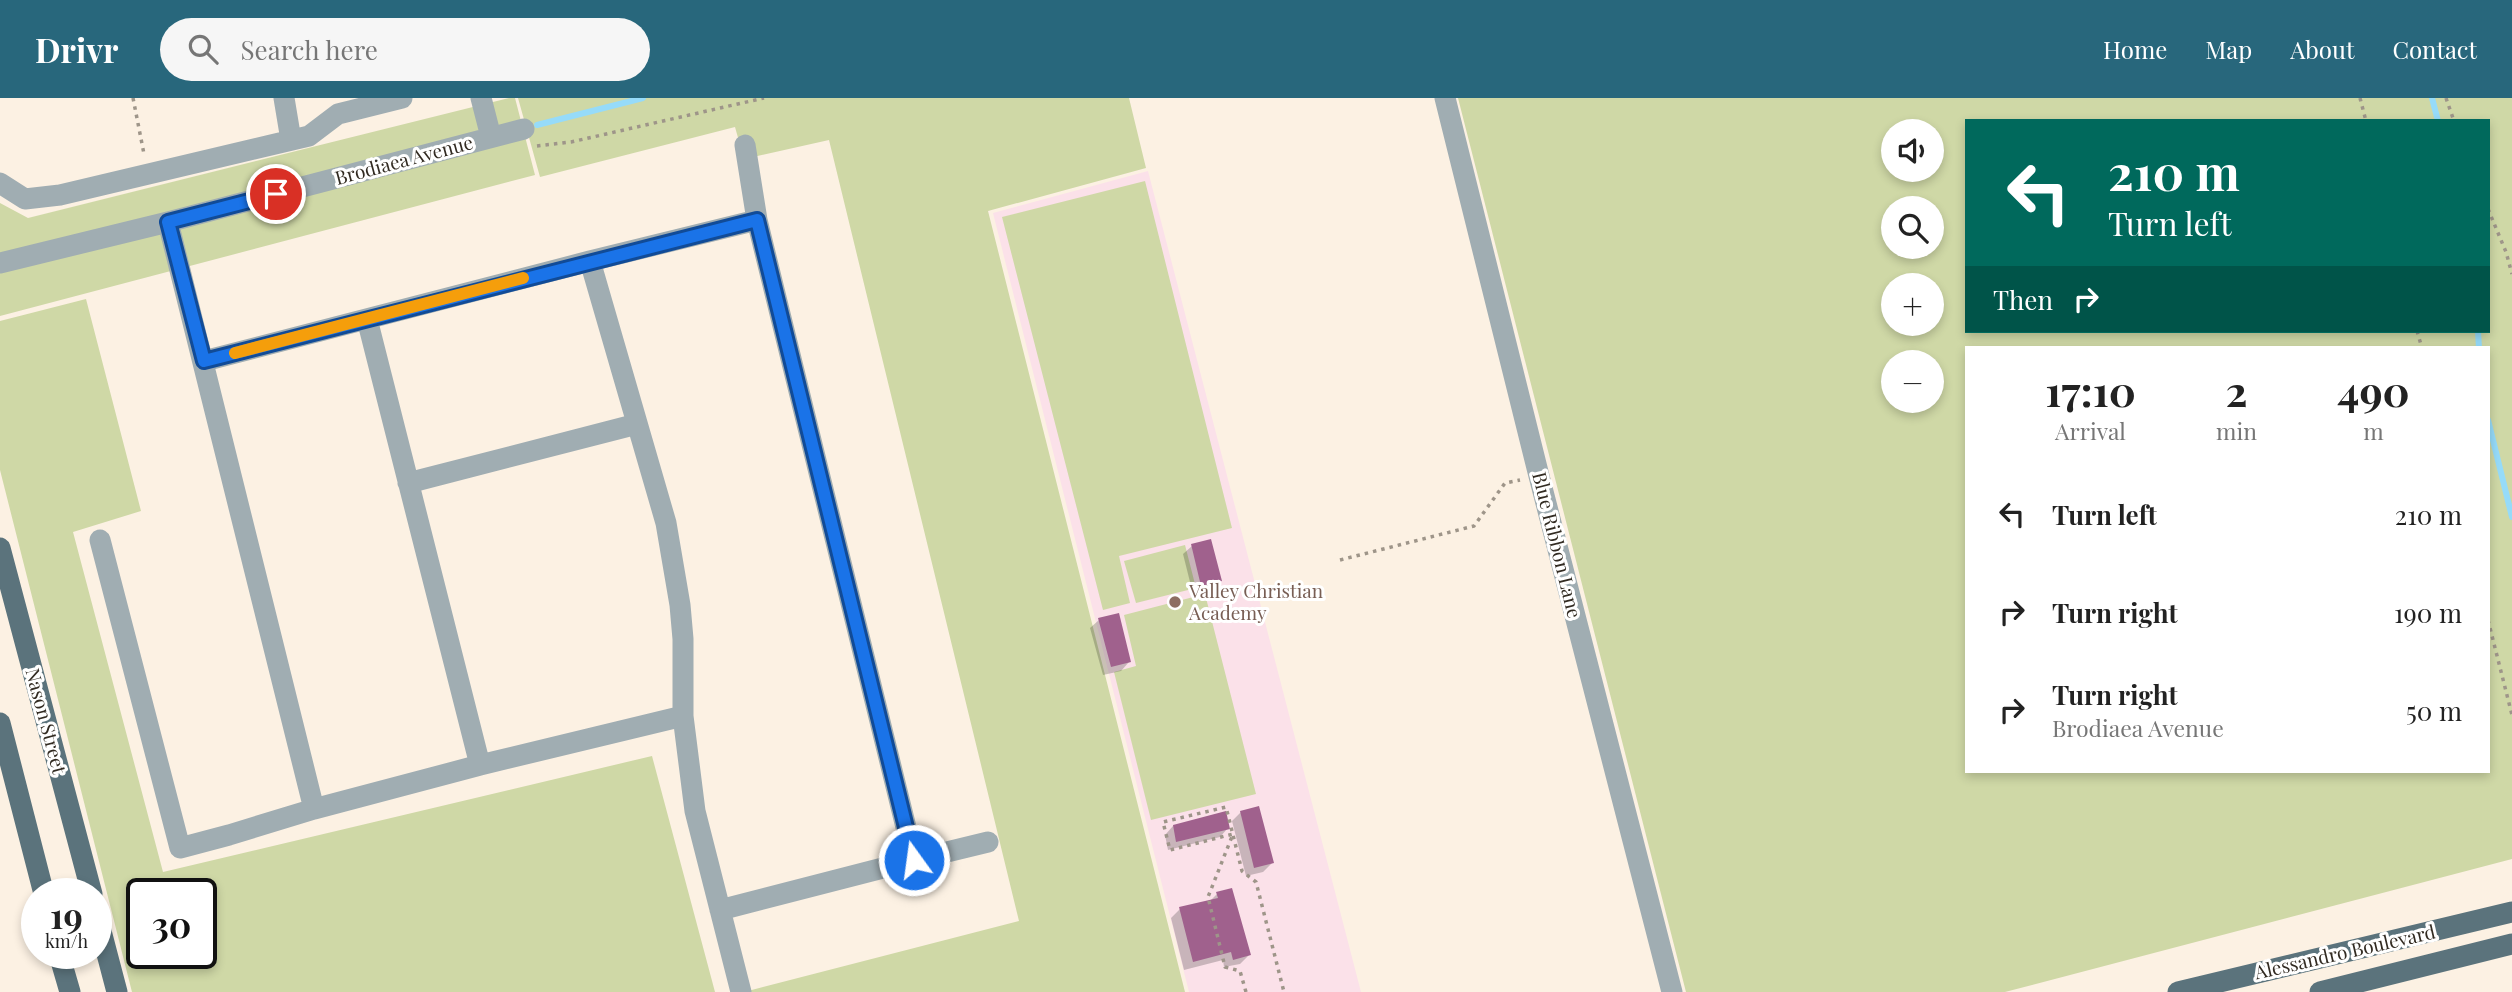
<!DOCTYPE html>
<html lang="en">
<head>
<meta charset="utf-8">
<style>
  :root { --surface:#fff; --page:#f6f6f6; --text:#222; --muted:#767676; --accent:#28677c }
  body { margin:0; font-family:"Playfair Display",serif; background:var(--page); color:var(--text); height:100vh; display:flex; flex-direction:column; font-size:26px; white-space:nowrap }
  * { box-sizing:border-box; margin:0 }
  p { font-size:23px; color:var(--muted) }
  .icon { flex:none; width:38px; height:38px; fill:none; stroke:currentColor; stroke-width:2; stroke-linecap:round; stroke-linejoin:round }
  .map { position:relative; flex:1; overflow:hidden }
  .side { position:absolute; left:1965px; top:248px; width:525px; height:427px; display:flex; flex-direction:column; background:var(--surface); border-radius:0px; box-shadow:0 4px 10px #0003 }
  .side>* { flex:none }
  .hud { position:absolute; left:1965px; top:21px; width:525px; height:214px; border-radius:0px; box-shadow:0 4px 10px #0003; background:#00695c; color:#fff; overflow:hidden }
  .tools { position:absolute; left:1881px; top:21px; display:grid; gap:14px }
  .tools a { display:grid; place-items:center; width:63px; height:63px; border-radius:50%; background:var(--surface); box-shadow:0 4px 10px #0003; font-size:35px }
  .speed { position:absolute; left:21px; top:780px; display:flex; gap:14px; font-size:35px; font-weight:700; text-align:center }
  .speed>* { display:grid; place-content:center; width:91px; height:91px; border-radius:50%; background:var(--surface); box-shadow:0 4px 10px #0003; line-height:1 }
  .speed small { font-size:18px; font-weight:400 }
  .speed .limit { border:4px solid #111; border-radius:10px; background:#fff; color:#111 }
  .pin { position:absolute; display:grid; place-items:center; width:60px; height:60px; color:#fff; margin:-30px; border:4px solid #fff; border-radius:50%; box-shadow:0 2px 7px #0007 }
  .me { position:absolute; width:77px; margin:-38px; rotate:346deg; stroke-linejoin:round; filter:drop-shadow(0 0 5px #0008) }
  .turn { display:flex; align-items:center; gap:24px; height:147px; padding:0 28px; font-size:32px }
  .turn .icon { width:91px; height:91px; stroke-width:2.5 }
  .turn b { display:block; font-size:49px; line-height:60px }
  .then { display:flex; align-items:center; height:66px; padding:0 28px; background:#0003; gap:14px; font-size:26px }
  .eta { display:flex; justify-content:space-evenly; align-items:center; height:119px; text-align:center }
  .eta b { font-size:42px; font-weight:700; line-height:49px }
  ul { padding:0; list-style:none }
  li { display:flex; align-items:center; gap:21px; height:98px; padding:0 28px }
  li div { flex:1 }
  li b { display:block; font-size:26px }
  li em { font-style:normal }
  header { display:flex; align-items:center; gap:42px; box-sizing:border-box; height:98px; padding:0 35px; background:var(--accent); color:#fff }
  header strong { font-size:33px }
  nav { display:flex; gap:38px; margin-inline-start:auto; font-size:24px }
  .search { width:490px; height:63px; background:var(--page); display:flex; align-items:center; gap:18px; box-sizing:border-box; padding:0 24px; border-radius:38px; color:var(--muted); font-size:26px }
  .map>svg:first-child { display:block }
  .education { fill:#fbe1e9 }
  .green { fill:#cfd8a6; fill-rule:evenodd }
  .shadow { fill:#0003 }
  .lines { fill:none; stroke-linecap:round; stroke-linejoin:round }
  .stream { stroke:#96dbf9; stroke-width:6 }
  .building { fill:#a0618d }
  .path { stroke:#9e9589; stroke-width:3.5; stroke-dasharray:3.5 5; stroke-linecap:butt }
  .minor { stroke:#a0adb2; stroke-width:21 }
  .major { stroke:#5b737c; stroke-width:21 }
  .route-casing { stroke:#114b97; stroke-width:18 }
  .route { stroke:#1a73e8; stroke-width:12 }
  .slow { stroke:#f59e0b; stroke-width:12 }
  .education-dot { fill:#8d6e63; stroke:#fff; stroke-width:2.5 }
  .labels { text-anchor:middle; stroke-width:6; stroke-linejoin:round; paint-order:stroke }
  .street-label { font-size:19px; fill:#322b22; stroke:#fff }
  .education-label { font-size:19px; fill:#785e54; stroke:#fff; text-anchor:start }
</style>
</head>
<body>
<header>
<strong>Drivr</strong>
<div class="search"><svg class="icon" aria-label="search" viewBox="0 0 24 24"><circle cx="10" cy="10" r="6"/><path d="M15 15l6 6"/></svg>Search here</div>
<nav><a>Home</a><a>Map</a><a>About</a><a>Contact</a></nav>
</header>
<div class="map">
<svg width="2512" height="894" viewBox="0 0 2512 894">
  <rect width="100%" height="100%" fill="#fcf1e3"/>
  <path class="education" d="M1148,73L1361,894H1189L993,115Z"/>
  <path class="green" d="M509,0H515L535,77L0,218V105L28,120Z
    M518,0H1129L1146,70L988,113L1185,894H744L1019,823L829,42L744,61L735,29L540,79Z
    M1458,0H2512V761L2005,894H1686ZM1967,23H2488V233H1967ZM1932,33V72H1894V33ZM1932,110V149H1894V110ZM1932,187V226H1894V187ZM2488,250V674H1967V250ZM1932,264V303H1894V264Z
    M1145,83L1232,430L1119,458L1130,505L1103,512L1002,119Z
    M86,201L141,413L73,434L163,774L652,658L715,894H132L0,372V223ZM142,796H201V856H142Z
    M1185,447L1196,490L1136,505L1124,463Z
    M1205,496L1256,696L1151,722L1114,574L1136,568L1124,517Z"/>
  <path class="shadow" d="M1192,448L1220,482L1211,491L1193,496L1183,456Z
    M1099,522L1129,564L1121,573L1103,577L1090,530Z
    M1241,714L1272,765L1263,774L1246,778L1232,723Z
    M1173,728L1228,730L1220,739L1168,752L1165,737Z
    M1217,796L1249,857L1240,866L1224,869L1223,862L1184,872L1171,820L1180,811L1209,804Z"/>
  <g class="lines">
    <path class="stream" d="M2432,0L2438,23
      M537,27L643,0
      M2478,233L2479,250
      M2488,322L2512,419"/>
  </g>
  <path class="building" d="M1211,441L1222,483L1201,488L1191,446Z
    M1119,515L1131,564L1111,569L1098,520Z
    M1259,708L1274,765L1254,770L1240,713Z
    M1226,713L1230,731L1176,744L1173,727Z
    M1232,790L1251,857L1233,862L1231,854L1193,864L1179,809L1218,800L1216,794Z"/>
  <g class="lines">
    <path class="path" d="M133,0L144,56
      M2360,0L2366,23
      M2446,0L2454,23
      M537,48L571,44L764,0
      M2488,111L2506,154L2512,176
      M2417,233L2422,250
      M1340,462L1474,428L1505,385L1520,382
      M2488,522L2512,617
      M1246,894L1240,873L1225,869L1208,799L1233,736L1170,752L1163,724L1226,709L1242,773L1256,784L1284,894"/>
    <path class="minor" d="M284,0L291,42
      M481,0L491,39
      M1445,0L1539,378L1672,894
      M745,47L757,122
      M0,85L25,101L60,97L309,38L338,16L402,0
      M168,124L314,711L480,667L683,618
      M590,163L757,122L914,762L720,812
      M0,165L168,124L524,31
      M367,221L480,667
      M204,263L590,163L666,425L680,507L683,541V618L695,713L741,894
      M408,385L637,326
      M100,442L180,750L229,737L314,711
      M914,762L988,744"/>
    <path class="major" d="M0,450L92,796
      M0,625L44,796
      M96,814L117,894
      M59,856L70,894
      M2178,894L2512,814
      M2320,894L2512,846"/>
  </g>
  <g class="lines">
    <defs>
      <path id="route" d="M276,96L168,124L204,263L757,122L914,762"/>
    </defs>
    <use href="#route" class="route-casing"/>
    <use href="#route" class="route"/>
    <path class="slow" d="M235,255L523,180"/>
  </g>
  <circle class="education-dot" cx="1175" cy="504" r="7"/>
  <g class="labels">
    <g class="street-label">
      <text transform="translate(404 62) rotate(-15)" y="7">Brodiaea Avenue</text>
      <text transform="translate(1557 447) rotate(76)" y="7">Blue Ribbon Lane</text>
      <text transform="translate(46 623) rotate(75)" y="7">Nason Street</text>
      <text transform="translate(2345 854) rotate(-13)" y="7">Alessandro Boulevard</text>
    </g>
    <g class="education-label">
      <text x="1189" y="500">Valley Christian<tspan x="1189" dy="22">Academy</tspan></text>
    </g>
  </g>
</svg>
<div class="tools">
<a><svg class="icon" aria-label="sound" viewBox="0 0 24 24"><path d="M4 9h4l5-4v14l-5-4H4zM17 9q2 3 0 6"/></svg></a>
<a><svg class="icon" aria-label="search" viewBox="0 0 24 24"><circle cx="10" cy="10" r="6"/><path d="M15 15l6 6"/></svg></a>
<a>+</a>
<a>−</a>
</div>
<div class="speed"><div>19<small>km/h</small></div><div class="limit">30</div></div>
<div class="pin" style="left:276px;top:96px;background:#d93025"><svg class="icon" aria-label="arrive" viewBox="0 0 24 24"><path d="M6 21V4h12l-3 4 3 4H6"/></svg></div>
<svg class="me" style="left:914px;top:762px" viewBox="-20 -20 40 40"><circle r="17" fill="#1a73e8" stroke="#fff" stroke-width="3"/><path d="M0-11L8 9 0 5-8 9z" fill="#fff"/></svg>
<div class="hud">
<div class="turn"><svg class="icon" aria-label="left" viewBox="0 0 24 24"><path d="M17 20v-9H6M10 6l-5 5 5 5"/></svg><div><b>210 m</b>Turn left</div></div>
<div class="then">Then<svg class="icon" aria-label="right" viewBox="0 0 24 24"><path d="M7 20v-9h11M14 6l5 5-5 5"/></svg></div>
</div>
<section class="side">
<div class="eta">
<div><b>17:10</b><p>Arrival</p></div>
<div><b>2</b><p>min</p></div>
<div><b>490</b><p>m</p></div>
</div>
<ul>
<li><svg class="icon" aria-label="left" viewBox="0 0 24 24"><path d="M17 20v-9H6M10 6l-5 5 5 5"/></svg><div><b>Turn left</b></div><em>210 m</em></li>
<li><svg class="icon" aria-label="right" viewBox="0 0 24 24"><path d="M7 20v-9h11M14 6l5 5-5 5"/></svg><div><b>Turn right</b></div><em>190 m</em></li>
<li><svg class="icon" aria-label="right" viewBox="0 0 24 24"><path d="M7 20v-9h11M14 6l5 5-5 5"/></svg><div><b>Turn right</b><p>Brodiaea Avenue</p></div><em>50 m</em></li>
</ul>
</section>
</div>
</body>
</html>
